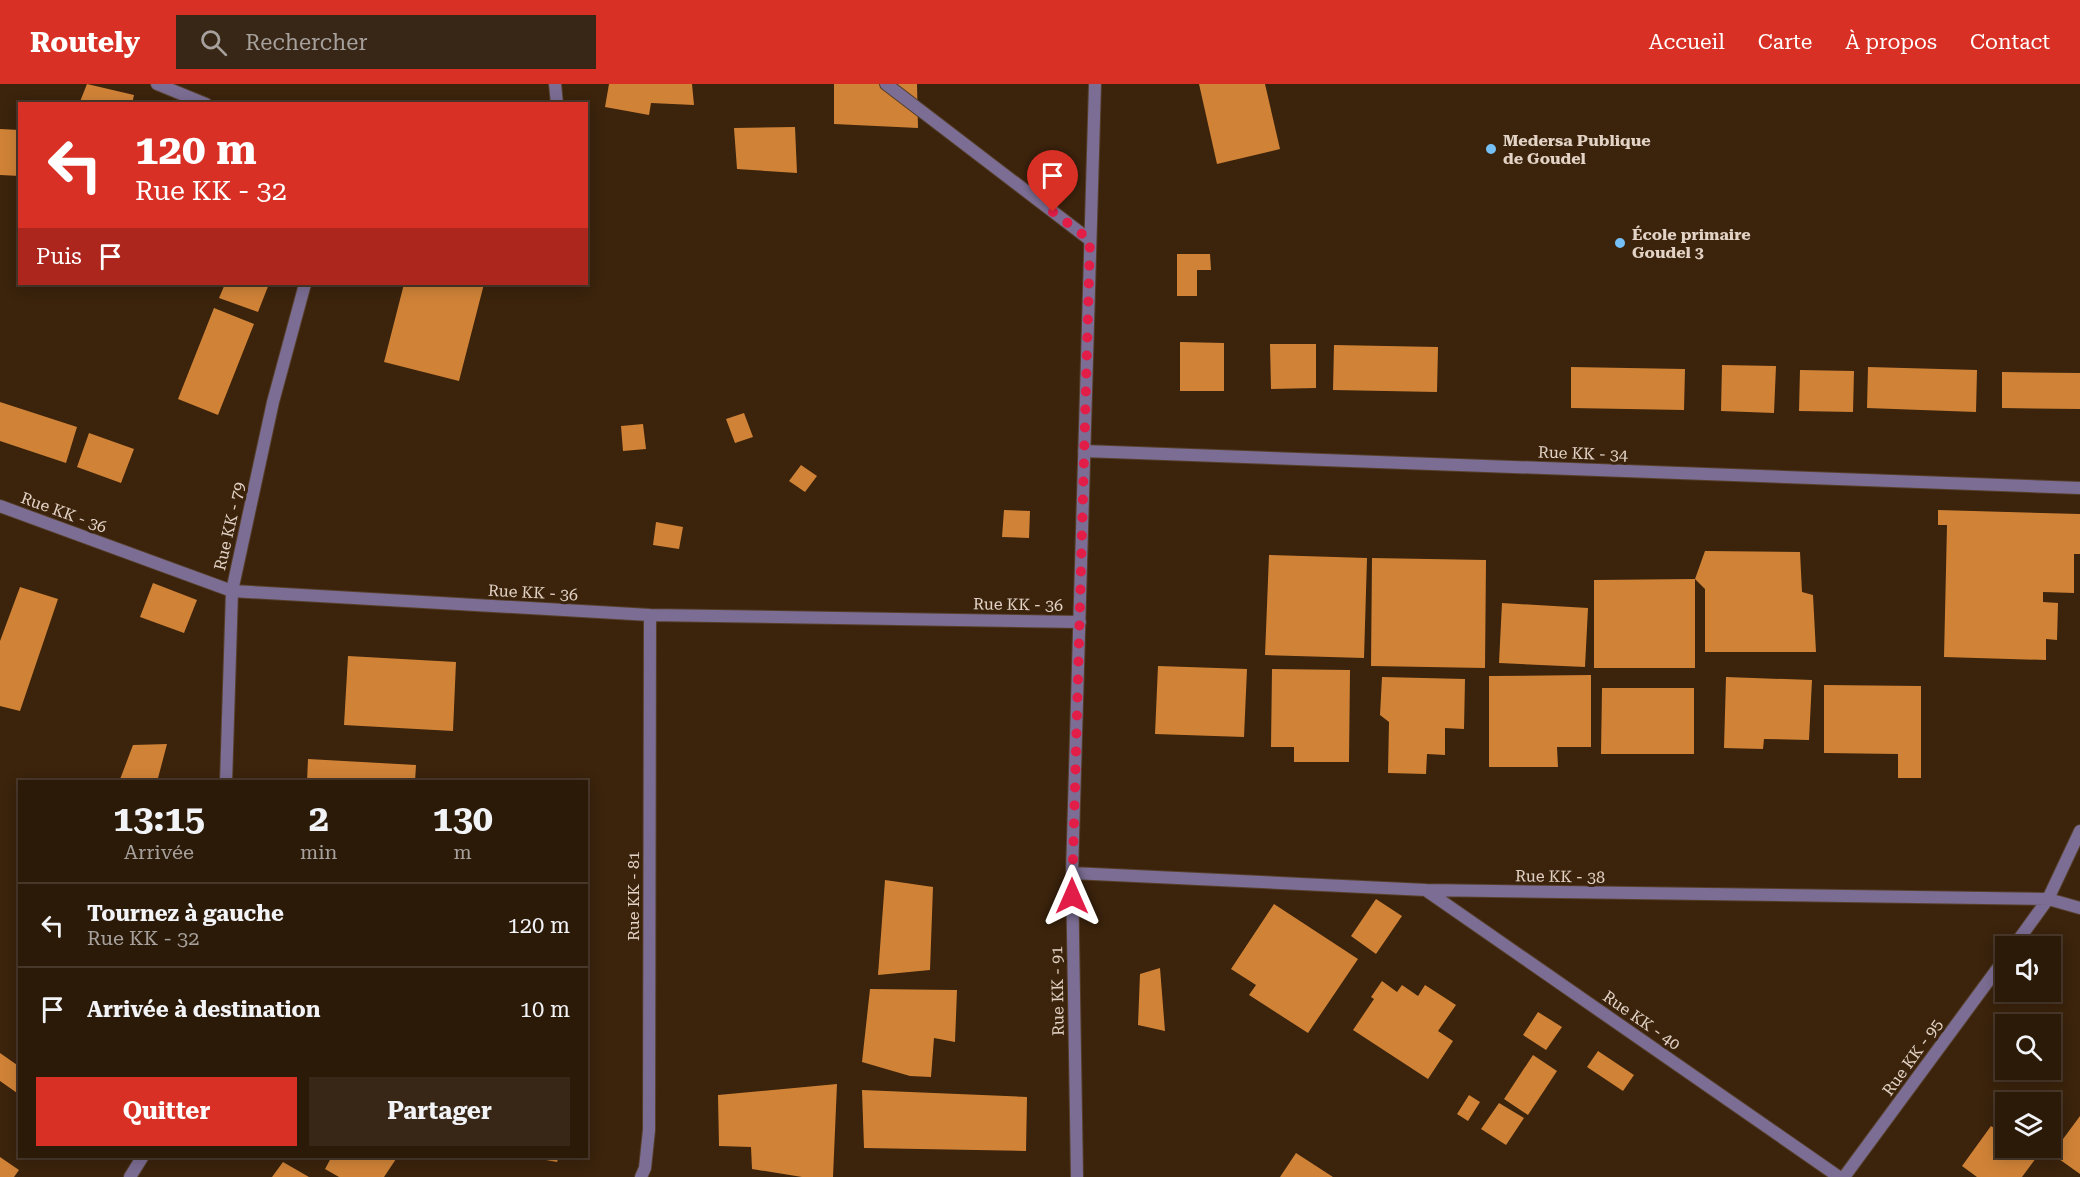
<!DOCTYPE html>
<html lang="fr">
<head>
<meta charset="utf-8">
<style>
  :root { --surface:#2c1a09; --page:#382717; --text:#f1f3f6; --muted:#a6a19c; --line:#48382a; --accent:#d93025 }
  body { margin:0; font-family:"Roboto Serif",serif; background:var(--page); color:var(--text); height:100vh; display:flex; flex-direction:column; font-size:22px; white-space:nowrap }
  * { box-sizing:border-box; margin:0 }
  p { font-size:20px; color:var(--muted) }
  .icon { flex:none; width:33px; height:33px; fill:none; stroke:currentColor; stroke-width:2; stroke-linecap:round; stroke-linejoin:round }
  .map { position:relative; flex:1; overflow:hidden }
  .panel { position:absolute; left:18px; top:696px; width:570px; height:378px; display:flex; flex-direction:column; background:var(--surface); border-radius:0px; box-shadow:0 3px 15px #0003,0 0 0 2px var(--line) }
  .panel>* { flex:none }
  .top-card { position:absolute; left:18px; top:18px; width:570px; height:183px; border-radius:0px; box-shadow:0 3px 15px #0003,0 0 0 2px var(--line); background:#d93025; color:#fff; overflow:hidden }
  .fabs { position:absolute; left:1995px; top:852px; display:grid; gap:12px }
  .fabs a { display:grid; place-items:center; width:66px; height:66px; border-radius:0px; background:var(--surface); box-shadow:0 3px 15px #0003,0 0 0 2px var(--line); font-size:30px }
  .pin { position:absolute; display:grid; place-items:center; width:51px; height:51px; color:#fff; margin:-62px -26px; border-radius:50% 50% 50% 0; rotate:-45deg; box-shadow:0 0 6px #0007 }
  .pin .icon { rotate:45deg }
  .me { position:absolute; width:66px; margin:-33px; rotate:0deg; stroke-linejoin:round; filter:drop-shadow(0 0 4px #0008) }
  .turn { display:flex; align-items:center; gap:21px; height:126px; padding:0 18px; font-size:27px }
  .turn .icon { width:78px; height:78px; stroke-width:2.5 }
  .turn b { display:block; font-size:42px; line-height:51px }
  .then { display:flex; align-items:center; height:57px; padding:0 18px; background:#0003; gap:12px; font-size:22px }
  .eta { display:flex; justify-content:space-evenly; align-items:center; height:102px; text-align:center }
  .eta b { font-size:36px; font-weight:700; line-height:42px }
  .button { display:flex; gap:12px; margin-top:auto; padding:12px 18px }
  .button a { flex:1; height:69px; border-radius:0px; background:var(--accent); color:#fff; font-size:24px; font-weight:700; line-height:69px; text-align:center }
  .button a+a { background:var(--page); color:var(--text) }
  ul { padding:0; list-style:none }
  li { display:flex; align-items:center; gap:18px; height:84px; padding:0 18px; border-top:2px solid var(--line) }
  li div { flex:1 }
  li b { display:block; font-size:22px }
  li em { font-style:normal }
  header { display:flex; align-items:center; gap:36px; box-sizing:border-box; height:84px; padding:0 30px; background:var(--accent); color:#fff }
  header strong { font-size:28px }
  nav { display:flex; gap:33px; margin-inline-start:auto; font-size:21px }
  .search { width:420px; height:54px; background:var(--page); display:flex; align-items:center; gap:15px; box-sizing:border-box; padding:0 21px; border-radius:0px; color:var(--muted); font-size:22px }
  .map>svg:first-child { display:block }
  .building { fill:#d08337 }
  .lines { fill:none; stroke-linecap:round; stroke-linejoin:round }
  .street-casing { stroke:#563f2a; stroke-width:14 }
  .street { stroke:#7b6d93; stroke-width:12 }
  .route { stroke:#e11d48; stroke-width:10; stroke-dasharray:0 18 }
  .poi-dot { fill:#75c0f6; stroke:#3b230c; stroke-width:2 }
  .labels { text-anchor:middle; stroke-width:6; stroke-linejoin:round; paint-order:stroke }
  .poi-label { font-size:16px; font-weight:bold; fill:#e3d3c6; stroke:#3b230c; text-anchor:start }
  .street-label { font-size:16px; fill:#e3d3c6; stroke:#3b230c }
</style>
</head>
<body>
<header>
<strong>Routely</strong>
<div class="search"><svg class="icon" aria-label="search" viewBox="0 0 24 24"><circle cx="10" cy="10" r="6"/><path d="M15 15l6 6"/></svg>Rechercher</div>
<nav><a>Accueil</a><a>Carte</a><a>À propos</a><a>Contact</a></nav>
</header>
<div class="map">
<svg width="2080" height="1093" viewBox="0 0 2080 1093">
  <rect width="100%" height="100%" fill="#3b230c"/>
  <path class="building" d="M87,0L134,11L132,20H79Z
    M609,0H692L694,21L651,19L649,31L605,23Z
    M834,0H917L918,44L834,40Z
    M1199,0H1265L1280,65L1217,80Z
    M795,43L797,89L737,85L734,44Z
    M0,45L20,46V92L0,91Z
    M1177,170H1210L1211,186H1197V212H1177Z
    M225,200H269L258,228L219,214Z
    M404,200H484L459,297L384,278Z
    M214,224L254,240L218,331L178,315Z
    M1180,258L1224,259V307H1180Z
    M1270,260H1316V304L1271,305Z
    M1334,261L1438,263L1437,308L1333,306Z
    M1722,281L1776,282L1774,329L1721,327Z
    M1571,283L1685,285L1684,326L1571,324Z
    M1868,283L1977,286L1976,328L1867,324Z
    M1800,286L1854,287L1853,328L1799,327Z
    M2002,288L2080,289V325L2002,324Z
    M0,318L77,343L66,379L0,357Z
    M744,329L753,353L735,359L726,335Z
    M643,340L646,365L623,367L621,342Z
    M89,349L134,365L121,399L77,383Z
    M801,381L817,392L805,408L789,397Z
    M1004,426L1030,427L1029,454L1002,453Z
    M1938,426L2080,430V470H2074V509L2043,508V518L2058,519L2057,556L2046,555V576L1944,573L1947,441H1938Z
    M656,438L683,443L679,465L653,461Z
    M1705,467L1800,468L1802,508L1813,511L1816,568H1705V505L1695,495Z
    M1269,471L1367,474L1364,574L1265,571Z
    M1372,474L1486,476L1485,584L1371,582Z
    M1695,495V584H1594V496Z
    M153,499L197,516L184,549L140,533Z
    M20,503L58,515L20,627L0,622V557Z
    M1502,519L1588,524L1585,583L1499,579Z
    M348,572L456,578L453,647L344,641Z
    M1158,582L1247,585L1244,653L1155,650Z
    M1272,585L1350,586L1349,678H1294V663H1271Z
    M1591,591V663H1557L1558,683H1489V592Z
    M1382,593L1465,595L1464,645L1445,644V671L1427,670L1426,690L1388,689L1389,638L1380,631Z
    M1726,593L1812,596L1809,656L1764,655L1763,665L1724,664Z
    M1824,601L1921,602V694H1898V670L1824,669Z
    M1602,604H1694V670H1601Z
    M167,660L157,698H119L133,661Z
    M308,675L416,681L415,698H307Z
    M885,796L933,803L930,886L878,891Z
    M1376,815L1402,832L1376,870L1351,852Z
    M1274,820L1358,875L1308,949L1249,911L1256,901L1231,885Z
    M1160,884L1165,947L1138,941L1140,890Z
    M1382,897L1397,908L1402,901L1418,912L1425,901L1456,921L1438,947L1453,957L1428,995L1353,946L1374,915L1371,913Z
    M870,905L957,906L955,958L934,954L931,993L910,992L862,978Z
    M1538,928L1562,943L1546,966L1523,951Z
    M1598,967L1634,991L1623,1007L1587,983Z
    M0,969L20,983V1011L0,997Z
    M1533,971L1557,987L1528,1031L1504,1015Z
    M837,1000L833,1093H802L752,1085L751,1063L719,1062L718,1011Z
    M862,1006L1027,1013L1026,1067L864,1064Z
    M1469,1011L1480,1018L1468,1037L1457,1030Z
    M1499,1019L1524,1034L1506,1061L1481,1045Z
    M2080,1032V1090L2052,1070Z
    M1991,1042L2006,1052V1064H2021L2036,1074L2022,1093H1977L1962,1082Z
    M1296,1069L1333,1093H1280Z
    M332,1072H398L384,1093H339L325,1085Z
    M524,1072H559L557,1078Z
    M0,1073L19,1086L14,1093H0Z
    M283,1078L309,1093H272Z"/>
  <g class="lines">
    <defs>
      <path id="street" d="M157,0L206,20
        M555,0L557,20
        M886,0L1090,156
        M1084,367L2080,404
        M0,422L232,507L650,531L1080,538
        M226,698L232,507L273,318L305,200
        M1072,789L1426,806L2048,815L2080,824
        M1427,807L1839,1093
        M2014,862L2048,815L2080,747
        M130,1093L143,1072
        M641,1093L645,1084L649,1046L650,531
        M1077,1093L1072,789L1095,0
        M1844,1093L2006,873"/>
    </defs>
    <use href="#street" class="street-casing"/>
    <use href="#street" class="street"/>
  </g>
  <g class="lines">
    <path class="route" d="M1053,128L1090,156L1072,812"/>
  </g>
  <g class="poi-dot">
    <circle cx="1491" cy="65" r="6"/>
    <circle cx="1620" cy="159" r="6"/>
  </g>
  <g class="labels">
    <g class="poi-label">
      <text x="1503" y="62">Medersa Publique<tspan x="1503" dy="18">de Goudel</tspan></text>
      <text x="1632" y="156">École primaire<tspan x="1632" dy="18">Goudel 3</tspan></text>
    </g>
    <g class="street-label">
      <text transform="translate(1583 369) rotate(2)" y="6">Rue KK - 34</text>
      <text transform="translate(64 428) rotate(20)" y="6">Rue KK - 36</text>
      <text transform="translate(229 442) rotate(-77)" y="6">Rue KK - 79</text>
      <text transform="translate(533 508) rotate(3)" y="6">Rue KK - 36</text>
      <text transform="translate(1018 520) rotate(1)" y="6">Rue KK - 36</text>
      <text transform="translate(1560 792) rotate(1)" y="6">Rue KK - 38</text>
      <text transform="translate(633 812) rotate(-90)" y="6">Rue KK - 81</text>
      <text transform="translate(1057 907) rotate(-91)" y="6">Rue KK - 91</text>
      <text transform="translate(1642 936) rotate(35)" y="6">Rue KK - 40</text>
      <text transform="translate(1912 973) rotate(-54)" y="6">Rue KK - 95</text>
    </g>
  </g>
</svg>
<div class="fabs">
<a><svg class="icon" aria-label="sound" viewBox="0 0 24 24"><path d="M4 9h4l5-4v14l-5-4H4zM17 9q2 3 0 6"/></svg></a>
<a><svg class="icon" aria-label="search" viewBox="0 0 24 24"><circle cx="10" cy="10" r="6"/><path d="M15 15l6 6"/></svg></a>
<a><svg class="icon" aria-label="layers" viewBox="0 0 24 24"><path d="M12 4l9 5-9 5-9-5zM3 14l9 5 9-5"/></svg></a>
</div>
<div class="pin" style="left:1053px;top:128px;background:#d93025"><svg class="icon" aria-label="arrive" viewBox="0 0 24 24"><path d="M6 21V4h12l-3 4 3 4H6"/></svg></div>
<svg class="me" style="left:1072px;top:812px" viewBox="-20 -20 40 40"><path d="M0-17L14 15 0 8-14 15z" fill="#e11d48" stroke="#fff" stroke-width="4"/></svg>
<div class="top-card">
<div class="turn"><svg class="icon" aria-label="left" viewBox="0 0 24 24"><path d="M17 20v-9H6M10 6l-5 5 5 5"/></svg><div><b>120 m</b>Rue KK - 32</div></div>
<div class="then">Puis<svg class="icon" aria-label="arrive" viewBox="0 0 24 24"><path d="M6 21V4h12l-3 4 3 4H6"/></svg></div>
</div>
<section class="panel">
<div class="eta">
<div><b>13:15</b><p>Arrivée</p></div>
<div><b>2</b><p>min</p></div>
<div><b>130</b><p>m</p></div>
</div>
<ul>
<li><svg class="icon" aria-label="left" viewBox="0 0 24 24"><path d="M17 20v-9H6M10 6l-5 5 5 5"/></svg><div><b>Tournez à gauche</b><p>Rue KK - 32</p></div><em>120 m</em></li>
<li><svg class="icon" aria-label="arrive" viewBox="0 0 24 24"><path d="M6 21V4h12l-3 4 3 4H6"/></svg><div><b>Arrivée à destination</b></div><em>10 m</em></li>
</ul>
<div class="button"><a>Quitter</a><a>Partager</a></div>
</section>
</div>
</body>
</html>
